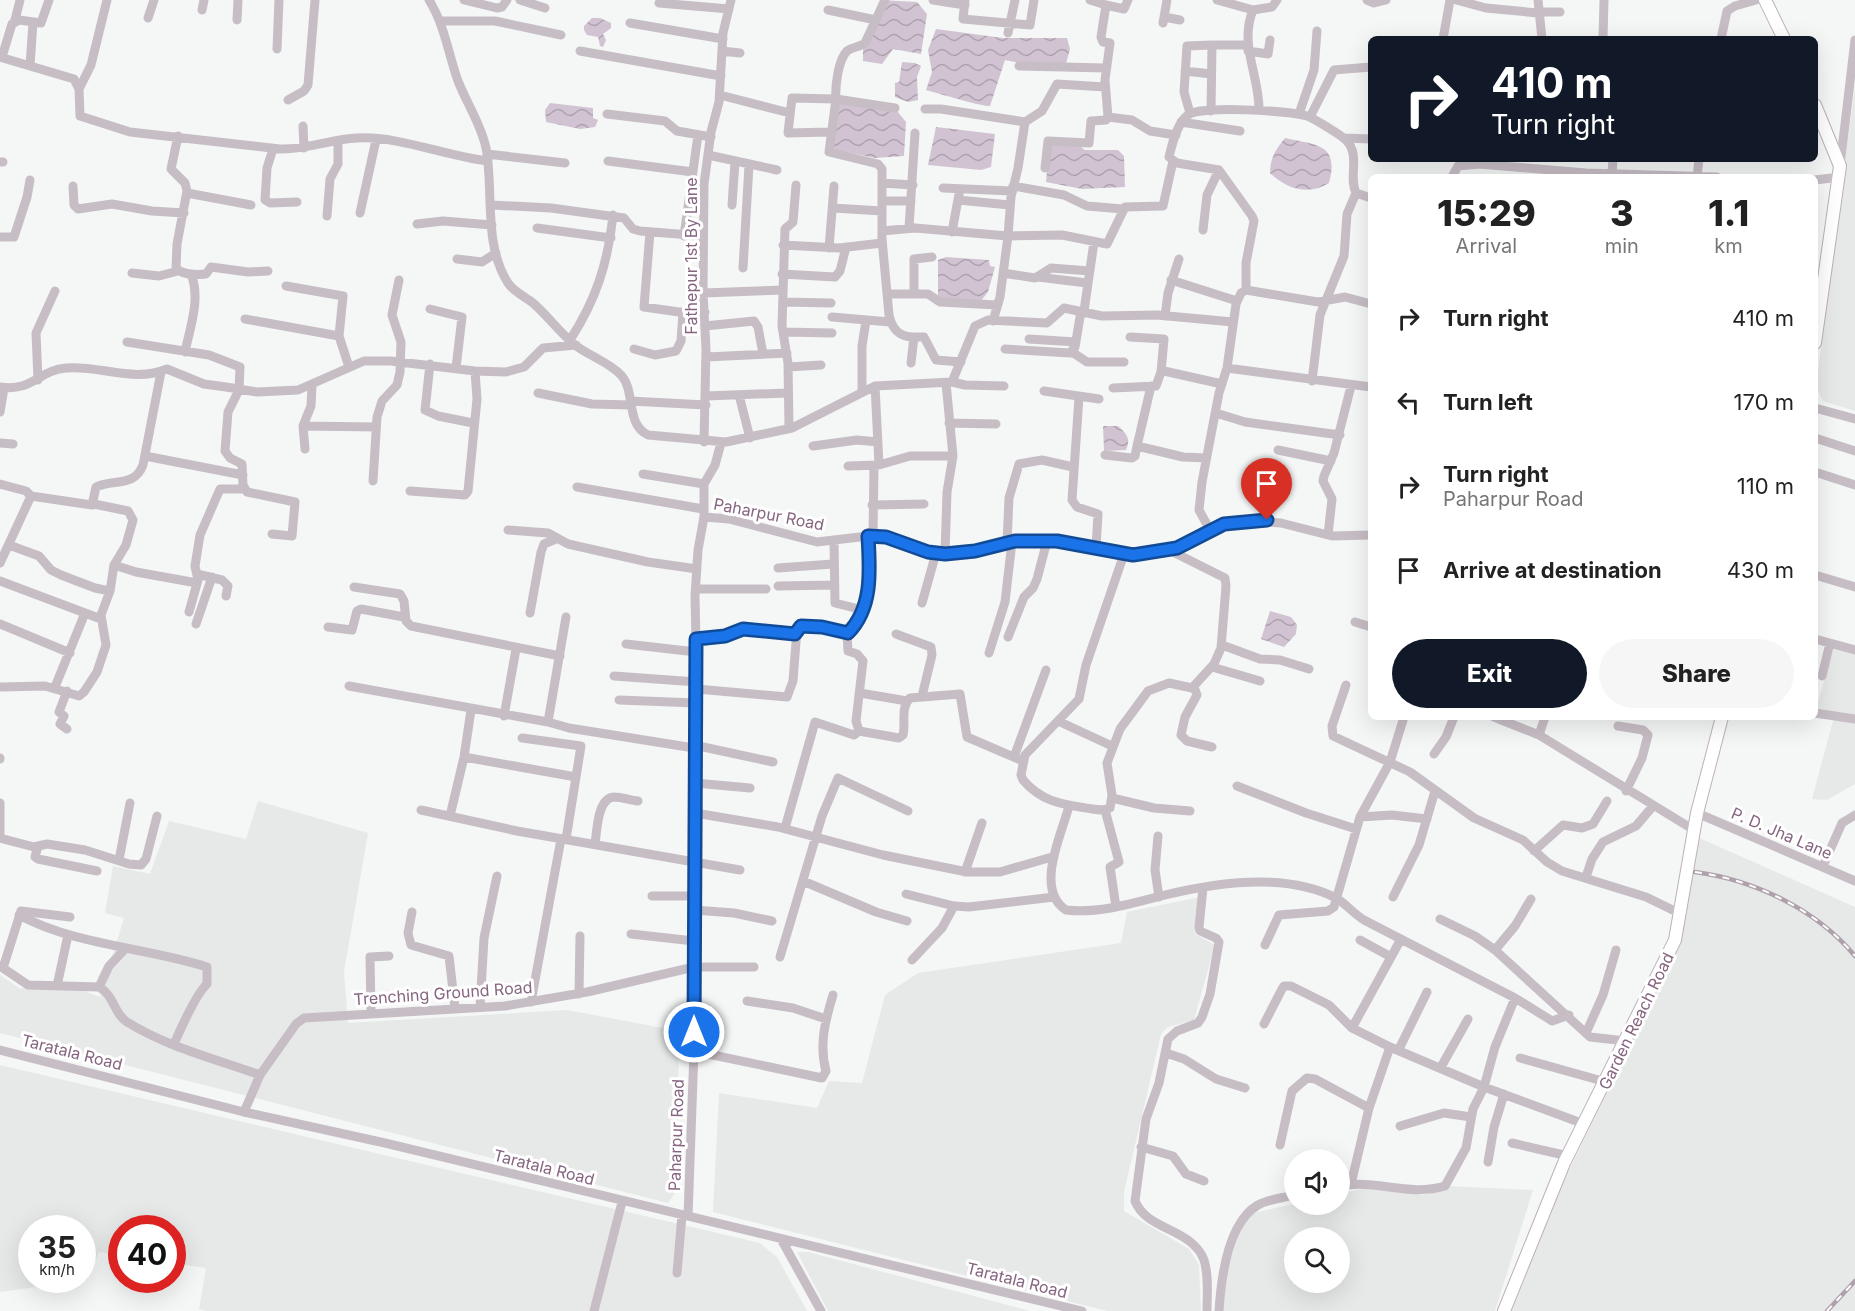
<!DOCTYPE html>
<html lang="en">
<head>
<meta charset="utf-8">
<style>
  :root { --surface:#fff; --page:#f6f6f6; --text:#222; --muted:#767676; --accent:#111827 }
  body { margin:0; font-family:Inter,sans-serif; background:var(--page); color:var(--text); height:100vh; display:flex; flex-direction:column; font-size:22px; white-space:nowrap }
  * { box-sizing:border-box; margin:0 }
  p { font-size:20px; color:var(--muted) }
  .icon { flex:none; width:33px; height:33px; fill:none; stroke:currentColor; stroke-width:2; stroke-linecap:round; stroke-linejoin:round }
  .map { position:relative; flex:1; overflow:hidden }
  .side { position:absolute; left:1368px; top:174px; width:450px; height:546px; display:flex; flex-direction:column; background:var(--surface); border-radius:9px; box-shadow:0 6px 24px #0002 }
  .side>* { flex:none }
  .top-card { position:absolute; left:1368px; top:36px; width:450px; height:126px; border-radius:9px; box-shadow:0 6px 24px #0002; background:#111827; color:#fff; overflow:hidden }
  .buttons { position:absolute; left:1284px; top:1149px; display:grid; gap:12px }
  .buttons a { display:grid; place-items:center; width:66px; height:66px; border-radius:50%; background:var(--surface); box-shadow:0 6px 24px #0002; font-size:30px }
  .speed { position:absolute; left:18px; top:1215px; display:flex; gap:12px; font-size:30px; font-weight:700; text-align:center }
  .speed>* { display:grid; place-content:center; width:78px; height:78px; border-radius:50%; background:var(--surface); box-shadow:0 6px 24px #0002; line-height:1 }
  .speed small { font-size:15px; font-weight:400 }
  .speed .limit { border:9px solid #d22; background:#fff; color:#111 }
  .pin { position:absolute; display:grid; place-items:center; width:51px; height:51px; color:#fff; margin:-62px -26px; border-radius:50% 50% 50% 0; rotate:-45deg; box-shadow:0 0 6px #0007 }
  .pin .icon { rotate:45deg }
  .me { position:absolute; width:66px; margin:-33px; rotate:0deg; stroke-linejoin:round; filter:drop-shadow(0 0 4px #0008) }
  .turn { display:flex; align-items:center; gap:21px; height:126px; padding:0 24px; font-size:27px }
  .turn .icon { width:78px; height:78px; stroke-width:2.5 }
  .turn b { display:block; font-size:42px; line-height:51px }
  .eta { display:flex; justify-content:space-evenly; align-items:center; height:102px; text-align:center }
  .eta b { font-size:36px; font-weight:800; line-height:42px }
  .cta { display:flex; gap:12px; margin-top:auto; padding:12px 24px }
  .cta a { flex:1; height:69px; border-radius:36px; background:var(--accent); color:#fff; font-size:24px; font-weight:800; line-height:69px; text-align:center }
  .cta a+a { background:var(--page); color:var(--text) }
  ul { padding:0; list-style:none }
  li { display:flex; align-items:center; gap:18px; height:84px; padding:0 24px }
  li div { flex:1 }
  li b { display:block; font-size:22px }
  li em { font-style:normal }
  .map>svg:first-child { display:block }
  .built { fill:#e7e8e8; fill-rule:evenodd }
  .water { fill:url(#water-waves) }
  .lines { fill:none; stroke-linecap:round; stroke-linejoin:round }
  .major-casing { stroke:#bbb1b9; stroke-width:14 }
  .minor { stroke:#c7bec5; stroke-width:9 }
  .major { stroke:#fff; stroke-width:12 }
  .rail-casing { stroke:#aea1ac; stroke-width:4.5 }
  .rail { stroke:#fff; stroke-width:2; stroke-dasharray:7; stroke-linecap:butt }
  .route-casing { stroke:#114b97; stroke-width:15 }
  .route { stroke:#1a73e8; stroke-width:10 }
  .labels { text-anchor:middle; stroke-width:6; stroke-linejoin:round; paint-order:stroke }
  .street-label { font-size:16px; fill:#866580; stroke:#fff }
</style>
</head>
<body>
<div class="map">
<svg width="1855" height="1311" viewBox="0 0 1855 1311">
  <defs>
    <pattern id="water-waves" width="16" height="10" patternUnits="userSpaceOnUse" patternTransform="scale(1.5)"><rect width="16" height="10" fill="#d1c3d1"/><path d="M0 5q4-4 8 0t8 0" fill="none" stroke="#afa2af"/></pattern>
  </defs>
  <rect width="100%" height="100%" fill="#f4f7f6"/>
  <path class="built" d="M1855,85V411L1823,401L1816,387Z
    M1834,648L1855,653V784L1827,800L1812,799L1834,717L1815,711Z
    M258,801L368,833L344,972L348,1023L567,1010L679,1031L677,1190L668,1203L0,1033V975L19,988L84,991L100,997L124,918L105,913L113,866L150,874L169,821L246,839Z
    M1695,836L1855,907V1311H1507L1564,1181L1680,940Z
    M1200,897L1195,934L1215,945L1194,1020L1168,1027L1161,1034L1124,1192V1211L1189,1249L1199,1265L1201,1311H1107L713,1212L719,1093L817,1108L829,1081L862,1083L885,995L918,973L1121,943L1127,912Z
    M0,1065L760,1243L777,1257L807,1311H207L199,1309L206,1268L173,1263L172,1228H122L121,1255L99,1252L87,1280L0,1292ZM32,1228H82V1280H32Z
    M1447,1186L1533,1190L1495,1311H1223V1283L1242,1224L1253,1213L1294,1204H1340V1194L1370,1187L1423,1195ZM1294,1238H1340V1282H1294Z
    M797,1252H808L1030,1311H828Z"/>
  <path class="water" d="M880,0L917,2L927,14L921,54L893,49L882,64L863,61V43Z
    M592,18H600L611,23V28L603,34L606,40L603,47L600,46L598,37L587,35L584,30V26Z
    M936,29L1003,38H1067L1070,49L1065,67H1038L1005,60L990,106C983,107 937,93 926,90L932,72L928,50Z
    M902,62L915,63L921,66L917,77L918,100L908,102L895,97V83L899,82Z
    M838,100L897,111L906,122L904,156L875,158L832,149Z
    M550,103L593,108V118L598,120L595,127L580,129L546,122L545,110Z
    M936,127L995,134L991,167L981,170L928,165Z
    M1285,138C1315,145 1340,143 1329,183C1308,196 1287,189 1270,173C1270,158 1276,149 1285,138Z
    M1049,145H1078L1085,150H1118L1124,156L1125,187L1082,189L1046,182Z
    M946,257L989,260L990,266L995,267L988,292L980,302L938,300V260Z
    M1103,426H1118C1127,434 1131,439 1126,450L1104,451Z
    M1270,611L1291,617L1297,625L1296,634L1284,647L1261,639Z"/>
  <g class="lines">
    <defs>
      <path id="major" d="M1765,0L1784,39
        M1815,105L1840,166L1815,343
        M1504,1311L1564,1163L1675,940L1697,813L1722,717"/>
    </defs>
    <use href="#major" class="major-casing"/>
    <path class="minor" d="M429,0C445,26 448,53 458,81C467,104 481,124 486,148C494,191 483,244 508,283C514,292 524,296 533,303C548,316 559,332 575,345C589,356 609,362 621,375C636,391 625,424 648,435L726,442L792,428L875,386L952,382L975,326L988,320L1047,323L1064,308L1102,316L1157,315L1233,322
      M464,0L497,8L502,7L507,0
      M520,0L545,8
      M885,0L865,43C860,47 852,47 847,51C838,60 835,87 836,99L895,108
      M933,0L965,5
      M965,0L963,19L1030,25L1034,0
      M1090,0L1106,5L1101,37L1103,42L1110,43L1105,80L1108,117
      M1217,0L1253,10
      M1367,0L1374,3L1386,0
      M1456,0L1486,8L1538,13
      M1538,0L1542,39
      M659,3L729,9
      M1106,5L1124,9L1128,0
      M202,10L204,0
      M828,10L876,20
      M1538,12H1560
      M1164,17L1180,20
      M148,18L154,0
      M15,20L20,0
      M237,20L238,0
      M441,21H495L561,35
      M630,23L723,39
      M1163,23L1167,0
      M1008,33L1015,0
      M1443,39L1450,0
      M1603,39L1604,0
      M1721,39L1727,11L1735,6L1756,0
      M277,49L279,0
      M580,51L721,76
      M722,51L740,53
      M1248,51L1268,54L1270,40
      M0,57L74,79L79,89L80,116L130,132L280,149C307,150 331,139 357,138C401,136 444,156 488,161
      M2,57L12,24L19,20L41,23L49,0
      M30,66L33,22
      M1019,66L1106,68
      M1185,71L1211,74
      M79,89L91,65L107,0
      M720,95L790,113
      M288,100L304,91L308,85L315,0
      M1259,109C1259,75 1239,44 1253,10L1272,7L1277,0
      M1211,111L1212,45H1247
      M1190,113L1184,92L1187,46L1212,45
      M607,114L665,121L677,131L711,137
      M1299,114L1314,70L1317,31
      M1310,117L1334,70L1371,67
      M1025,122L1042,111L1057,84L1105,87
      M1181,122L1240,131
      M303,126L304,148
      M830,132L788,133L792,98L836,99L829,152L878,164L882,169V239L889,315C892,329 899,337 914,337L911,363
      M178,136L171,169L185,183L187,191L177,244L176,268C182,275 197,275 206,274L211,267L248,272L268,271
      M1345,138L1371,139
      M273,149L267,168L265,200L270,203L297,202
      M487,154L565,163
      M708,155L777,170
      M608,161L693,172
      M0,162H3
      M1840,166L1855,40
      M1045,168L1048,141L1089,143L1091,121L1106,120L1108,117L1132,120L1150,131L1176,135
      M1612,173L1613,159
      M1452,177L1458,166L1479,164L1586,173L1717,177
      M1697,177L1699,159
      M1815,180L1840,177
      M882,183L913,185
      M73,186L74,205L78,209L112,204L152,211L184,213
      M1013,186L1064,195L1087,206L1123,209
      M943,188L1012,191
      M187,193L251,205
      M958,200L1010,205
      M882,201H911
      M491,205L551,208L624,218L633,229L640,231L703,236
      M732,205L735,162
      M833,208L882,211
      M360,213L376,140
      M327,216L330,179L338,164V142
      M417,224L443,221L492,225
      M537,228L611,238
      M909,228L915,133
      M1203,230L1207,195L1219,170
      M882,231L915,228L1008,236L1011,197L1018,168L1025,122L941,109H925
      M650,232L644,307L679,312H705
      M952,232L959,194
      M684,236L698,135
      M0,237H14L27,197L30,180
      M783,245L839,248L882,243
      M829,248L834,186
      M457,259L482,262L496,253
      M743,268L749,165
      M132,273L159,276L178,271
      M1003,273L1035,278L1051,268L1090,271
      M782,274L835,277L840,271L846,247
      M1038,277L1087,283
      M1171,280L1237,301
      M286,286L343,296L339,336L349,367
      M1246,290V263L1254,221L1252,216L1219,170L1177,163L1169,157C1172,144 1177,123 1188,115C1200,105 1290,111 1307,116C1313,118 1341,135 1346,140C1361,155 1348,177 1356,193L1371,198
      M703,293L783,290
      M914,293V259L932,257
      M888,294H928L940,302L997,305
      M783,302L831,303
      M430,309L462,317L456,368
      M1084,311L1094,242
      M1165,316L1168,293L1179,259
      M832,317L890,322
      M245,319L339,336
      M993,321L1000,297L1008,236L1062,235L1107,244L1125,207L1163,206L1173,161
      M705,326L754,321L758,327L763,354
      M783,332L832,333
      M914,337H924L936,360L961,362
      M1130,337L1164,339L1161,372
      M1029,339L1076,342
      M570,340C596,300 608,263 613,215
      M127,342L209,355L240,367L239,390L228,412L225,451L230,458L242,464L243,485L247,492L295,502L292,536L272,534
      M634,349L655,355L676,351L681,341L683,312
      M1005,349L1070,353L1075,347L1081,311
      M185,352C190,327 201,299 191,274
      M1072,352L1087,362H1124
      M706,357L787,353
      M430,364L425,410L438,416L473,423
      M788,367L821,365
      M1227,368L1371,387
      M38,380L36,333L55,291
      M1312,381L1320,315L1344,256L1347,214L1356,193
      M952,382L965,385L1004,386
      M875,386L879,465
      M0,387C33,392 39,370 66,368C100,365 134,383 167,369L204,384L226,387L257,392L298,390L364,361H391L475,371L506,372L524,367L543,348L576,345
      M1113,388L1156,386L1161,372L1164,371L1222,384
      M862,391V346L866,321
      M1044,391L1099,399
      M538,393L592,404L631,405
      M739,395L750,438
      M706,396L787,393
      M1079,397L1072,500L1077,507L1098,514L1096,547
      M630,401L706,405
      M1815,408L1855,419
      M0,412L4,388
      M1216,413L1245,422L1340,435
      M949,423L996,424
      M303,426L376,427
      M789,428L788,363L782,326L785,229L793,222L796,185
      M1815,438L1855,451
      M704,442L706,349L703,293L704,184L711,132L719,102L723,33L731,0
      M0,443L13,444
      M813,446L857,440L878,442
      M1137,446L1151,386
      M305,449L303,426L311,406L312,386
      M1278,450L1331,461
      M1105,455L1132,458L1135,456L1137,446L1183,457L1206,458
      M145,456L243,475
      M848,466L879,465L910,456H953
      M1818,473L1855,485
      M643,474L704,484
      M373,481L377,417L382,401L397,385L400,372L401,342L392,315L399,280
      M0,484L26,491L31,496
      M577,487L703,509
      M410,491L465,495L468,491L477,399L475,371
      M872,505L924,504
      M704,517L729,519L817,542L868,536L886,537L928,552L945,554L976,551L1015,541H1057L1124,554H1146L1169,550L1191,542L1215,527L1247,521L1281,523L1332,536L1371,535
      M508,530L548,533L568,544L648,562L697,569
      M1210,530L1199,510L1202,482L1219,393L1227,368L1236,304L1241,293L1246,290L1318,302L1345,297L1371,304
      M1328,535L1332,499L1323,481L1324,476L1334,453L1351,386
      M873,536L874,466
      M834,541L835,603L863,610
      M1007,543L1009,498L1019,464L1042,460L1073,467
      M9,545L39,556L51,570L61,575L95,588L110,591
      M945,554L947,492L953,456L946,383
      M1124,554L1086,665L1079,699L1025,755L1021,775L1023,780C1041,801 1060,804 1086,808C1095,809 1102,812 1110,808L1112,795L1107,763L1120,729L1148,691L1169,683L1192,688L1214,664L1221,648L1226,586L1225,578L1169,550
      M0,563L31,496L92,505L96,487C114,479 135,487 143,465L161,372
      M114,565L136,572L197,583
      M778,568L833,564
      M197,574L222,580L228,586L226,596
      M1815,575L1855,587
      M0,581L101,619
      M778,586L833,585
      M354,587L400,594L404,601L406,621L411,626L560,656
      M696,589H766
      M922,603L936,553
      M189,612L198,580L195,566L200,535L220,489H244
      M530,613L541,552L544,544L556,539
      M566,617L548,722L569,728L694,748
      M1355,622L1371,627
      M0,624L70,653
      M196,624L212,577
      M328,627L352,630L357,611L361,609L404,617
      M847,634L848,651L857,654L863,661L856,721L859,731L899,738L903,735C906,722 900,708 910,698L960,694L967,737L1023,761
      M896,634L931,647L932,655L922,696
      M1008,637L1024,597L1033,588L1037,579L1047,541
      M696,639L725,636L743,629L796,634
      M1815,639L1855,650
      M626,644L696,652
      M1222,645L1260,659L1280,660L1309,669
      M989,653L1005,602L1012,542
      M1212,667L1260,681
      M614,676L697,682
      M1822,676L1830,643
      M1346,685L1332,726L1333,736L1410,772L1474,818L1523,840L1547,862L1562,871L1646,897L1681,914
      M349,686L548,722
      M0,687L45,686L79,696L84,692L97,672L106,645L101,615L110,591L114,565L126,545L133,520L128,511L94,504
      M55,687L85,613
      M1194,687L1197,695L1185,717L1181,735L1187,741L1212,747
      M697,689L787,697L793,681L797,629L810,625L847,634C875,614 870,566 868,536
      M67,691L59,712L64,716L60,724L67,729
      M860,693L907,701
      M619,700L696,703
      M1815,713L1855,719
      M504,716L516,649
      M1494,717L1539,735L1694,830
      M1058,721L1112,746
      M1618,726L1643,730L1648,735L1642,758L1626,791
      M1539,735L1545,717
      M522,738L581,746L566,839
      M694,745L773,762
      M1434,754L1446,737L1454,717
      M464,757L576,777
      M1014,757L1046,670
      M0,758V759
      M695,783L750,788
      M1237,786L1306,813L1356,829
      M1112,798L1154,808L1190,811
      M0,803V835
      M1069,806C1062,834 1034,889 1066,910C1098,914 1134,903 1165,895C1218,882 1286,872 1336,898C1345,903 1354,914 1364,920L1515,998L1549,1019L1552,1021L1569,1015
      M421,810L517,831L740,870
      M1105,810L1119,862L1110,867L1116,907
      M695,813L778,827L883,855L967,872H1000L1052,857
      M1697,813L1855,881
      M450,816L464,757L471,710
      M1360,817L1392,815L1427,819
      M785,828L815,722L854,735L859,731
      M1158,836L1155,870L1159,897
      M0,838L34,847L47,844L85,850L129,864L141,865L146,859L157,816
      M595,844C597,832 597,798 614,797C621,797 630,800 638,801
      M38,846L35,857L38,859L97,871
      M1534,851L1563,825L1582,828L1593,824L1607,801
      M119,860L130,803
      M1823,866L1842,823L1855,815
      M965,872L982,823
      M1586,877L1592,859L1603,842L1636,826L1653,806
      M803,881L876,912L907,921
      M1203,888L1199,927L1200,931L1216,938L1219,942L1210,994L1202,1017L1198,1023L1177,1031L1168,1039L1159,1083L1146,1119L1135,1201C1147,1231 1192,1228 1204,1260C1209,1276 1207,1295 1207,1311
      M906,894L954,906L969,907L1054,897
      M652,896H694
      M1393,897L1419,845L1435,791
      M694,910L734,913L772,921
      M412,912L408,933L411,945L449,956L455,1008
      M19,915C77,946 145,947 207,967V984C196,994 181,1028 174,1044
      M1440,919L1475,936L1495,950L1590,1037L1626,1041
      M631,934L694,941
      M1360,940L1391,957
      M1265,945L1279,915L1328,911L1334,907L1360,817L1390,762L1404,717
      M1495,950L1515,926L1531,899
      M780,957L822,816L838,778L908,811
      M912,960L942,928L954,906
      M0,966L28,985L99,987C114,995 114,1014 127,1022C167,1047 216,1059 260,1075
      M3,968L21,911L70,917
      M57,986L68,935
      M99,987L109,966L126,948
      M579,994L580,936
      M747,1001L793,1008L826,1019
      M531,1002L561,839
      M480,1007L484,938L497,876
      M371,1013L370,957L389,956
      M1264,1024L1282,989L1284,986H1291L1329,1005L1352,1028L1390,1047L1484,1087L1584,1124
      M1352,1028L1401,939
      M1586,1033L1603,995L1616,950
      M1399,1049L1427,992
      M0,1050L244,1112L385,1143L1082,1311
      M694,1051L822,1078L826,1071C819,1045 825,1021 833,995
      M1166,1053L1184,1059L1216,1079L1245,1088
      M1520,1058L1606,1082
      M1441,1067L1468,1019
      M244,1112L260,1075L296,1024L304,1018L505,1006L587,992L694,967H754
      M1400,1126L1444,1113L1471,1117
      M1512,1143L1568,1156
      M1280,1145L1292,1091L1307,1078L1315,1079L1369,1108
      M1141,1147L1173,1156L1186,1174L1204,1181
      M1488,1162L1494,1127L1504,1094
      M1351,1184L1369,1108L1390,1047
      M1340,1186C1377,1179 1408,1197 1445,1186L1466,1148L1473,1109L1484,1087L1495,1047L1515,998
      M688,1216L694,1051V748L697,689L695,596L698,550L704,517V484L715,465L721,443
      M781,1239L821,1311
      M677,1273L682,1215
      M594,1311L622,1202
      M1219,1311C1221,1279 1227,1223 1258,1205C1269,1199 1283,1198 1294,1195"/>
    <use href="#major" class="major"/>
    <defs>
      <path id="rail" d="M1695,872C1755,880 1817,910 1855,956
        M1827,1311L1855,1281"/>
    </defs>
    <use href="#rail" class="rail-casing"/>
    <use href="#rail" class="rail"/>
  </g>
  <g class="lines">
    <defs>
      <path id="route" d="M694,1032L696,639L725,636L743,629L795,634L801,626L822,627L848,633C873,608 870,570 868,536L886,537L928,552L945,554L975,551L1015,541H1057L1133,555L1177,548L1224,524L1267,520"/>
    </defs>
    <use href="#route" class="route-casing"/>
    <use href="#route" class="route"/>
  </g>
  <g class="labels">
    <g class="street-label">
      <text transform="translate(691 256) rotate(-90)" y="6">Fathepur 1st By Lane</text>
      <text transform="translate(769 514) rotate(11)" y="6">Paharpur Road</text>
      <text transform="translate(1782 833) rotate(23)" y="6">P. D. Jha Lane</text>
      <text transform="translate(443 993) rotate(-4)" y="6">Trenching Ground Road</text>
      <text transform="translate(1636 1021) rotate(-64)" y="6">Garden Reach Road</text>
      <text transform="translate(72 1052) rotate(14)" y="6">Taratala Road</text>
      <text transform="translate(676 1135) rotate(-88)" y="6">Paharpur Road</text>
      <text transform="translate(544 1167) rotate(14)" y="6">Taratala Road</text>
      <text transform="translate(1017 1280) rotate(14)" y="6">Taratala Road</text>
    </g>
  </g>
</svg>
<div class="buttons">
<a><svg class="icon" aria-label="sound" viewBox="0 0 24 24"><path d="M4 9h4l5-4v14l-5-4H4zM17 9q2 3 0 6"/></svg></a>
<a><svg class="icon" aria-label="search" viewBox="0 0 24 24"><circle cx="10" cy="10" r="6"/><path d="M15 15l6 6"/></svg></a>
</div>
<div class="speed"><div>35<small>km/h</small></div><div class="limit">40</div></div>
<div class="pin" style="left:1267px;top:520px;background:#d93025"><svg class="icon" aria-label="arrive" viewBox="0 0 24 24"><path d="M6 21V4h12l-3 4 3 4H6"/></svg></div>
<svg class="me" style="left:694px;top:1032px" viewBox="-20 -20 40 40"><circle r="17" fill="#1a73e8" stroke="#fff" stroke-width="3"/><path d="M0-11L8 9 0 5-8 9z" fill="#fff"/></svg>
<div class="top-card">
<div class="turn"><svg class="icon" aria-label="right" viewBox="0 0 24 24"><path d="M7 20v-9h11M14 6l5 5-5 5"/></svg><div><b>410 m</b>Turn right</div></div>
</div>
<section class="side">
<div class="eta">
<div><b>15:29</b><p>Arrival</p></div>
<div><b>3</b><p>min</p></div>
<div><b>1.1</b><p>km</p></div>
</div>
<ul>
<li><svg class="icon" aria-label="right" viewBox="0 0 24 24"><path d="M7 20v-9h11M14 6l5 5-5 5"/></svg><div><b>Turn right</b></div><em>410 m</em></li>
<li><svg class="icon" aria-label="left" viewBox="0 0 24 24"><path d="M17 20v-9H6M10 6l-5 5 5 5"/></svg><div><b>Turn left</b></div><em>170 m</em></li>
<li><svg class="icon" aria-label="right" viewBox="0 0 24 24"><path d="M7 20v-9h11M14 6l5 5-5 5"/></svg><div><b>Turn right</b><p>Paharpur Road</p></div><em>110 m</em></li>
<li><svg class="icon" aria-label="arrive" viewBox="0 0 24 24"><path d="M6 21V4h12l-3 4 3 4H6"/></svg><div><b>Arrive at destination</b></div><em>430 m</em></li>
</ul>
<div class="cta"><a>Exit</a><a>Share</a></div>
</section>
</div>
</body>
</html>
